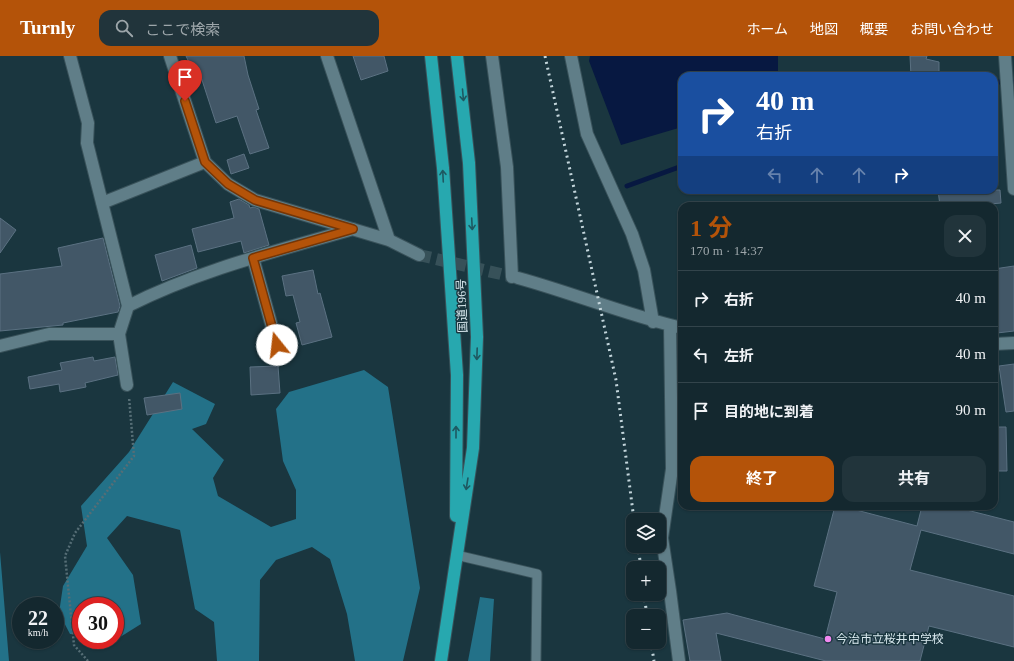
<!DOCTYPE html>
<html lang="ja">
<head>
<meta charset="utf-8">
<style>
  :root { --surface:#14282f; --page:#21343b; --text:#f1f3f6; --muted:#9da6aa; --line:#33444b; --accent:#b45309 }
  body { margin:0; font-family:"Times New Roman","Noto Sans JP",serif; background:var(--page); color:var(--text); height:100vh; display:flex; flex-direction:column; font-size:15px; white-space:nowrap }
  * { box-sizing:border-box; margin:0 }
  p { font-size:13px; color:var(--muted) }
  .icon { flex:none; width:22px; height:22px; fill:none; stroke:currentColor; stroke-width:2; stroke-linecap:round; stroke-linejoin:round }
  .map { position:relative; flex:1; overflow:hidden }
  .panel { position:absolute; left:678px; top:146px; width:320px; height:308px; display:flex; flex-direction:column; background:var(--surface); border-radius:12px; box-shadow:0 1px 3px #0004,0 0 0 1px var(--line) }
  .panel>* { flex:none }
  .hud { position:absolute; left:678px; top:16px; width:320px; height:122px; border-radius:12px; box-shadow:0 1px 3px #0004,0 0 0 1px var(--line); background:#1a4fa0; color:#fff; overflow:hidden }
  .buttons { position:absolute; left:626px; top:457px; display:grid; gap:8px }
  .buttons a { display:grid; place-items:center; width:40px; height:40px; border-radius:8px; background:var(--surface); box-shadow:0 1px 3px #0004,0 0 0 1px var(--line); font-size:20px }
  .speed { position:absolute; left:12px; top:541px; display:flex; gap:8px; font-size:20px; font-weight:700; text-align:center }
  .speed>* { display:grid; place-content:center; width:52px; height:52px; border-radius:50%; background:var(--surface); box-shadow:0 1px 3px #0004,0 0 0 1px var(--line); line-height:1 }
  .speed small { font-size:10px; font-weight:400 }
  .speed .limit { border:6px solid #d22; background:#fff; color:#111 }
  .pin { position:absolute; display:grid; place-items:center; width:34px; height:34px; color:#fff; margin:-41px -17px; border-radius:50% 50% 50% 0; rotate:-45deg; box-shadow:0 0 4px #0007 }
  .pin .icon { rotate:45deg }
  .me { position:absolute; width:44px; margin:-22px; rotate:344deg; stroke-linejoin:round; filter:drop-shadow(0 0 3px #0008) }
  .turn { display:flex; align-items:center; gap:14px; height:84px; padding:0 12px; font-size:18px }
  .turn .icon { width:52px; height:52px; stroke-width:2.5 }
  .turn b { display:block; font-size:28px; line-height:34px }
  .lanes { display:flex; align-items:center; height:38px; padding:0 12px; background:#0003; justify-content:center; gap:20px; direction:ltr }
  .lanes .off { opacity:.35 }
  .round { display:grid; place-items:center; flex:none; width:42px; height:42px; border-radius:12px; background:var(--page) }
  .summary { display:flex; align-items:center; justify-content:space-between; height:68px; padding:0 12px }
  h1 { font-size:24px; font-weight:700; line-height:30px; color:var(--accent) }
  .primary-button { display:flex; gap:8px; margin-top:auto; padding:8px 12px }
  .primary-button a { flex:1; height:46px; border-radius:12px; background:var(--accent); color:#fff; font-size:16px; font-weight:700; line-height:46px; text-align:center }
  .primary-button a+a { background:var(--page); color:var(--text) }
  ul { padding:0; list-style:none }
  li { display:flex; align-items:center; gap:12px; height:56px; padding:0 12px; border-top:1px solid var(--line) }
  li div { flex:1 }
  li b { display:block; font-size:15px }
  li em { font-style:normal }
  header { display:flex; align-items:center; gap:24px; box-sizing:border-box; height:56px; padding:0 20px; background:var(--accent); color:#fff }
  header strong { font-size:19px }
  nav { display:flex; gap:22px; margin-inline-start:auto; font-size:14px }
  .search { width:280px; height:36px; background:var(--page); display:flex; align-items:center; gap:10px; box-sizing:border-box; padding:0 14px; border-radius:12px; color:var(--muted); font-size:15px }
  .map>svg:first-child { display:block }
  .forest { fill:#237188 }
  .water { fill:#071841 }
  .lines { fill:none; stroke-linecap:round; stroke-linejoin:round }
  .stream { stroke:#071841; stroke-width:5 }
  .building { fill:#425767; stroke:#5b7182 }
  .street-tunnel { stroke:#375159; stroke-width:12; stroke-dasharray:12 6; stroke-linecap:butt }
  .lane-casing { stroke:#39525a; stroke-width:11 }
  .street-casing { stroke:#39525a; stroke-width:14 }
  .secondary-casing { stroke:#39525a; stroke-width:14 }
  .highway-casing { stroke:#39525a; stroke-width:14 }
  .path { stroke:#566e76; stroke-width:2.5; stroke-dasharray:2 2; stroke-linecap:butt }
  .lane { stroke:#607e88; stroke-width:9 }
  .street { stroke:#607e88; stroke-width:12 }
  .secondary { stroke:#607e88; stroke-width:12 }
  .highway { stroke:#27a8af; stroke-width:12 }
  .rail { stroke:#c3d5db; stroke-width:3; stroke-dasharray:2 4; stroke-linecap:butt }
  .oneway { stroke:#1e5861 }
  .route-casing { stroke:#753606; stroke-width:10 }
  .route { stroke:#b45309; stroke-width:7 }
  .poi-dot { fill:#f389f1; stroke:#1a363f; stroke-width:1.5 }
  .labels { text-anchor:middle; stroke-width:3; stroke-linejoin:round; paint-order:stroke }
  .street-label { font-size:12px; fill:#d9e9ef; stroke:#1a363f }
  .poi-label { font-size:12px; fill:#d9e9ef; stroke:#1a363f; text-anchor:start }
</style>
</head>
<body>
<header>
<strong>Turnly</strong>
<div class="search"><svg class="icon" aria-label="search" viewBox="0 0 24 24"><circle cx="10" cy="10" r="6"/><path d="M15 15l6 6"/></svg>ここで検索</div>
<nav><a>ホーム</a><a>地図</a><a>概要</a><a>お問い合わせ</a></nav>
</header>
<div class="map">
<svg width="1014" height="605" viewBox="0 0 1014 605">
  <rect width="100%" height="100%" fill="#1a363f"/>
  <path class="forest" d="M364,314L388,331L420,532L403,605H355L347,558L330,503L312,491L276,504L260,524L259,605H217L214,566L195,553L180,474L127,460L107,482L133,519L141,568L117,583L115,582V550H81V578H70L59,557L63,530L87,490L81,450L129,396L173,326L215,348L206,368L192,373L224,404L213,422L218,440L271,471L296,463V434L283,405L276,353L289,336Z
    M0,496L9,605H0Z
    M480,541L494,543L490,605H468Z"/>
  <path class="water" d="M590,0H778V20H682V71L621,89L589,5Z"/>
  <g class="lines">
    <path class="stream" d="M994,26H1014
      M627,130L682,110"/>
  </g>
  <path class="building" d="M186,0H244L248,19L259,53L256,54L269,92L250,98L237,60L216,67L201,21L197,23Z
    M353,0H384L388,15L361,24Z
    M910,0H927L926,3L939,6V20H911Z
    M244,98L249,112L231,118L227,104Z
    M938,134H1000L1001,147L968,150H940Z
    M239,143L249,149L250,152L254,151L259,153L269,189L244,197L241,185L198,196L192,173L234,162L230,146Z
    M0,162L16,174L0,197Z
    M103,182L120,250L118,256L63,267V269L0,275V218L62,210L58,192Z
    M191,189L197,212L162,225L155,199Z
    M1014,210V275L997,277L994,251V213Z
    M313,214L318,238L320,237L332,281L302,289L296,267L300,266L293,239L286,240L282,220Z
    M93,301L94,305L115,301L118,319L85,327L86,331L60,336L59,328L30,333L28,321L62,314L60,307Z
    M1014,308V355L1006,356L999,310Z
    M278,310L280,337L251,339L250,311Z
    M180,337L182,353L147,359L144,342Z
    M994,371H1006L1007,415H994Z
    M835,450H841L917,470L922,450H951L1014,466V498L921,474L910,514L1014,540V591L929,570L920,605H826L716,577L721,605H690L683,564L727,557L825,583L837,536L814,530Z"/>
  <g class="lines">
    <path class="street-tunnel" d="M419,199L518,222"/>
    <defs>
      <path id="lane" d="M456,499L537,518L536,605"/>
      <path id="street" d="M70,0L88,67L87,87L128,250
        M170,0L205,106L228,128L255,144L389,184L419,199
        M327,0L389,184
        M492,0L507,111L512,221
        M571,0L587,78L632,178L644,214L653,266
        M102,147L205,106
        M253,202L277,289
        M518,222C573,237 626,259 682,272
        M670,269L672,413L662,482L670,535L679,605
        M119,278L127,329
        M994,288L1014,287
        M0,290L49,278H119L128,250C199,214 277,195 353,173"/>
      <path id="secondary" d="M1005,0L1014,133"/>
      <path id="highway" d="M431,0L443,112L457,319L456,460
        M441,605L473,392L477,281L469,107L457,0"/>
    </defs>
    <use href="#lane" class="lane-casing"/>
    <use href="#street" class="street-casing"/>
    <use href="#secondary" class="secondary-casing"/>
    <use href="#highway" class="highway-casing"/>
    <path class="path" d="M88,605L74,589L65,500L75,477L134,400L129,341"/>
    <use href="#lane" class="lane"/>
    <use href="#street" class="street"/>
    <use href="#secondary" class="secondary"/>
    <use href="#highway" class="highway"/>
    <path class="rail" d="M545,0L616,324L634,464
      M638,490L641,512
      M644,538L647,560
      M651,586L654,605"/>
  </g>
  <defs><path id="oneway-shaft" d="M-6 0H5M1.5-3L5.5 0L1.5 3" fill="none" stroke-width="1.6" stroke-linecap="round" stroke-linejoin="round"/></defs>
  <g class="oneway">
    <use href="#oneway-shaft" transform="translate(463 39) rotate(85)"/>
    <use href="#oneway-shaft" transform="translate(443 120) rotate(-93)"/>
    <use href="#oneway-shaft" transform="translate(472 168) rotate(87)"/>
    <use href="#oneway-shaft" transform="translate(477 298) rotate(92)"/>
    <use href="#oneway-shaft" transform="translate(456 376) rotate(-90)"/>
    <use href="#oneway-shaft" transform="translate(467 428) rotate(99)"/>
  </g>
  <g class="lines">
    <defs>
      <path id="route" d="M185,45L205,106L228,128L255,144L353,173L253,202L277,289"/>
    </defs>
    <use href="#route" class="route-casing"/>
    <use href="#route" class="route"/>
  </g>
  <circle class="poi-dot" cx="828" cy="583" r="4"/>
  <g class="labels">
    <g class="street-label">
      <text transform="translate(462 250) rotate(-92)" y="4">国道196号</text>
    </g>
    <g class="poi-label">
      <text x="836" y="587">今治市立桜井中学校</text>
    </g>
  </g>
</svg>
<div class="buttons">
<a><svg class="icon" aria-label="layers" viewBox="0 0 24 24"><path d="M12 4l9 5-9 5-9-5zM3 14l9 5 9-5"/></svg></a>
<a>+</a>
<a>−</a>
</div>
<div class="speed"><div>22<small>km/h</small></div><div class="limit">30</div></div>
<div class="pin" style="left:185px;top:45px;background:#d93025"><svg class="icon" aria-label="arrive" viewBox="0 0 24 24"><path d="M6 21V4h12l-3 4 3 4H6"/></svg></div>
<svg class="me" style="left:277px;top:289px" viewBox="-20 -20 40 40"><circle r="19" fill="#fff"/><path d="M0-13L10 11 0 6-10 11z" fill="#b45309"/></svg>
<div class="hud">
<div class="turn"><svg class="icon" aria-label="right" viewBox="0 0 24 24"><path d="M7 20v-9h11M14 6l5 5-5 5"/></svg><div><b>40 m</b>右折</div></div>
<div class="lanes"><svg class="icon off" aria-label="left" viewBox="0 0 24 24"><path d="M17 20v-9H6M10 6l-5 5 5 5"/></svg><svg class="icon off" aria-label="ahead" viewBox="0 0 24 24"><path d="M12 20V5M6 11l6-6 6 6"/></svg><svg class="icon off" aria-label="ahead" viewBox="0 0 24 24"><path d="M12 20V5M6 11l6-6 6 6"/></svg><svg class="icon" aria-label="right" viewBox="0 0 24 24"><path d="M7 20v-9h11M14 6l5 5-5 5"/></svg></div>
</div>
<section class="panel">
<div class="summary"><div><h1>1 分</h1><p>170 m · 14:37</p></div><a class="round"><svg class="icon" aria-label="close" viewBox="0 0 24 24"><path d="M6 6l12 12M18 6L6 18"/></svg></a></div>
<ul>
<li><svg class="icon" aria-label="right" viewBox="0 0 24 24"><path d="M7 20v-9h11M14 6l5 5-5 5"/></svg><div><b>右折</b></div><em>40 m</em></li>
<li><svg class="icon" aria-label="left" viewBox="0 0 24 24"><path d="M17 20v-9H6M10 6l-5 5 5 5"/></svg><div><b>左折</b></div><em>40 m</em></li>
<li><svg class="icon" aria-label="arrive" viewBox="0 0 24 24"><path d="M6 21V4h12l-3 4 3 4H6"/></svg><div><b>目的地に到着</b></div><em>90 m</em></li>
</ul>
<div class="primary-button"><a>終了</a><a>共有</a></div>
</section>
</div>
</body>
</html>
